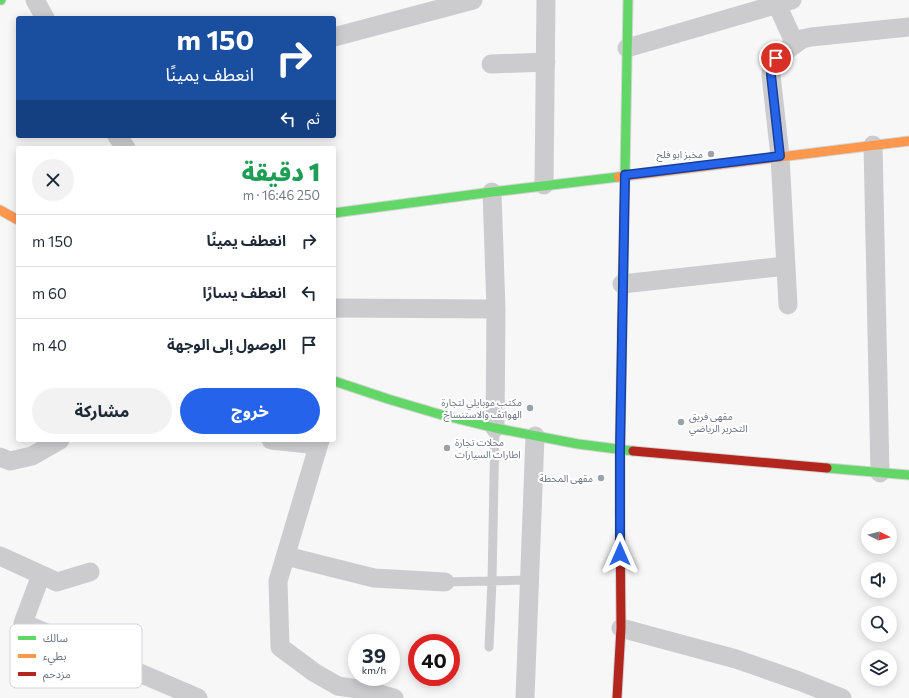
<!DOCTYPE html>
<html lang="ar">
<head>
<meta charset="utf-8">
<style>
  :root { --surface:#fff; --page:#f2f2f3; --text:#1f2937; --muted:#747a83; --line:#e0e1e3; --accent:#2563eb }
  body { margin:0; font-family:Commissioner,"Noto Sans Arabic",sans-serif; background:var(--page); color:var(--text); direction:rtl; height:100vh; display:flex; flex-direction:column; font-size:15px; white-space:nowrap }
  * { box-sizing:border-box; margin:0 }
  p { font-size:13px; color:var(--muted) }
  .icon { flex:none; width:22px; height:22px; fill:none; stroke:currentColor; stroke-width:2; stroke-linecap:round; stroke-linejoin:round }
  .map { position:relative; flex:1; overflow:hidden; direction:ltr }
  .side { position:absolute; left:16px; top:146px; width:320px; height:296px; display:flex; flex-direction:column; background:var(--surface); border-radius:4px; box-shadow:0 2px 10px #0003; direction:rtl }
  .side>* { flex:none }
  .banner { position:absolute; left:16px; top:16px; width:320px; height:122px; border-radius:4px; box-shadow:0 2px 10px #0003; direction:rtl; background:#1a4fa0; color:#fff; overflow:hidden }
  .needle { width:26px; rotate:96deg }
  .buttons { position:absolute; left:861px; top:518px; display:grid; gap:8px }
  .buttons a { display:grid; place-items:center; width:36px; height:36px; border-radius:50%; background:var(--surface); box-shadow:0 2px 10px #0003; font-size:20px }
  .speed { position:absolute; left:348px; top:634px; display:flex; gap:8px; font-size:20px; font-weight:700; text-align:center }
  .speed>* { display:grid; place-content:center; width:52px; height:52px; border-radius:50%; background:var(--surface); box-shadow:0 2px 10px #0003; line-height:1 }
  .speed small { font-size:10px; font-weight:400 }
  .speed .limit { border:6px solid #d22; background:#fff; color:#111 }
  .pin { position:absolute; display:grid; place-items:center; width:34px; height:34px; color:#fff; margin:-17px; border:2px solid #fff; border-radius:50%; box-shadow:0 1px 4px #0007 }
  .me { position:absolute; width:44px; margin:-22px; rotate:0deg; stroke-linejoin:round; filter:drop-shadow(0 0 3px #0008) }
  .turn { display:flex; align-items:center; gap:14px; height:84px; padding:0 16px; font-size:18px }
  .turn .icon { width:52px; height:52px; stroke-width:2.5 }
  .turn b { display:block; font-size:28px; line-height:34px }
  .then { display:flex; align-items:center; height:38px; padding:0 16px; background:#0003; gap:8px; font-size:15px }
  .round { display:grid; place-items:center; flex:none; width:42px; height:42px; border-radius:21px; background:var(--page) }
  .head { display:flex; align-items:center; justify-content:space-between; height:68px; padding:0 16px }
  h1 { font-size:24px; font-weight:800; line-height:30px; color:#1e9e55 }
  .primary-button { display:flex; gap:8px; margin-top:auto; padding:8px 16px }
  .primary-button a { flex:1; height:46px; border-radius:24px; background:var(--accent); color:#fff; font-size:16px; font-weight:800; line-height:46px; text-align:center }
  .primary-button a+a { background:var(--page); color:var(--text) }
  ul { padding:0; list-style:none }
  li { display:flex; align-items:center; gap:12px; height:52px; padding:0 16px; border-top:1px solid var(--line) }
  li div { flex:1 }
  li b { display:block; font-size:15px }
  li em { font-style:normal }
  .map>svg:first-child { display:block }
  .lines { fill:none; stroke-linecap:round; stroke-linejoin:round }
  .fast-casing { stroke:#d4d5d5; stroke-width:11 }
  .slow-casing { stroke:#d4d5d5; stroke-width:11 }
  .jam-casing { stroke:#d4d5d5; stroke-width:11 }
  .lane { stroke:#ccccce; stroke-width:9 }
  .street { stroke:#ccccce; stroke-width:19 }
  .fast { stroke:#63d668; stroke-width:9 }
  .slow { stroke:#ff974d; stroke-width:9 }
  .jam { stroke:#b3261e; stroke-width:9 }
  .route-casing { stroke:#184099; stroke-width:10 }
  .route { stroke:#2563eb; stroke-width:7 }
  .poi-dot { fill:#9ca1ac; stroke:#fff; stroke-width:1.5 }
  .labels { text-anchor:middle; stroke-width:4; stroke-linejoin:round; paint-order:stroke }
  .poi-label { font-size:10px; fill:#6b7384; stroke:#fff; text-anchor:end }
  .key { fill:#fff; stroke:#d3d5da; stroke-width:1 }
  .key-label { font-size:11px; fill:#6b7384 }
</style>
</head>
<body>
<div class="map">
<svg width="909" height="698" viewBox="0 0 909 698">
  <rect width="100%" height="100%" fill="#f7f7f7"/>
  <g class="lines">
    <defs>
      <path id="fast" d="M0,0H1
        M625,174L628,0
        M334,213L492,192L618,177
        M334,381L388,399L442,415L495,428L578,444L633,451
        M827,468L909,475"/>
      <path id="slow" d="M618,177L909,141
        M0,210L18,220
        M620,512V450L622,336"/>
      <path id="jam" d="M622,336L625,174
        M633,451L827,468
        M617,698L621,628L620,512"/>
    </defs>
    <use href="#fast" class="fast-casing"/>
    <use href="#slow" class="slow-casing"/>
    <use href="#jam" class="jam-casing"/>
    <path class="lane" d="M445,582L530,580
      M489,647L492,581L495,428"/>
    <path class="street" d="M35,0L45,18
      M775,0L795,44
      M334,37L473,0
      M627,48L792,0
      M491,64L546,62
      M117,136L126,148
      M873,145L880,473
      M544,185L546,0
      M492,192L496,309L495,428
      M622,284L786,266
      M788,305L780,156L771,75L772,65L776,58L802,39L811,37L909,27
      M334,308L496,309
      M271,440L318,445
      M320,440L278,581L280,647L315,673L338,686L370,691L394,698
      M0,457L10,461L32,456L60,440
      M0,556L57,582L90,572
      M286,556L374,578L445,582
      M41,575L23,623L198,698
      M621,628L736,659L799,681L842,698
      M525,698L535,436"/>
    <use href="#fast" class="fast"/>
    <use href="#slow" class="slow"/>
    <use href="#jam" class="jam"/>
  </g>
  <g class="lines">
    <defs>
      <path id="route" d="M620,554V450L625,175L780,156L771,75L772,65L776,58"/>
    </defs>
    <use href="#route" class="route-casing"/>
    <use href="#route" class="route"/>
  </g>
  <g class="poi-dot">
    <circle cx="711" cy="154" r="4"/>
    <circle cx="530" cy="408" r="4"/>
    <circle cx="681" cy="422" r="4"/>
    <circle cx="447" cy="448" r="4"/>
    <circle cx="601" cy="478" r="4"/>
  </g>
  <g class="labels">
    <g class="poi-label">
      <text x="703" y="158">مخبز ابو فلح</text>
      <text x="522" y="406">مكتب موبايلي لتجارة<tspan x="522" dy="12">الهواتف والاستنساخ</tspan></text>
      <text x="689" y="420" text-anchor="start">مقهى فريق<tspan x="689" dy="12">التحرير الرياضي</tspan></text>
      <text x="455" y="446" text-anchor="start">محلات تجارة<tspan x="455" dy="12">اطارات السيارات</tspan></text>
      <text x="593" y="482">مقهى المحطة</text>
    </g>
  </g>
  <rect x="10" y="624" width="132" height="64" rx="6" class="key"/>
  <rect x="18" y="636" width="18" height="4" fill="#63d668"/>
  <rect x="18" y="654" width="18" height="4" fill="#ff974d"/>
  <rect x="18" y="672" width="18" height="4" fill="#b3261e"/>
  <g class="key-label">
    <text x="43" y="642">سالك</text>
    <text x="43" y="660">بطيء</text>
    <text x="43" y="678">مزدحم</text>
  </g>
</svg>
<div class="buttons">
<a><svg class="needle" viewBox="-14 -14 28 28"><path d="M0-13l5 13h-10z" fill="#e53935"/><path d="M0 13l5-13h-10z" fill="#747a83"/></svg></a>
<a><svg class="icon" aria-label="sound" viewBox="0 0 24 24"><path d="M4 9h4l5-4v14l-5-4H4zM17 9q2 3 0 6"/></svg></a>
<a><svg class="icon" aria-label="search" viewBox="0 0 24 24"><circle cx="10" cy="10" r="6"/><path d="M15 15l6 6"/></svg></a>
<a><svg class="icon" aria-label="layers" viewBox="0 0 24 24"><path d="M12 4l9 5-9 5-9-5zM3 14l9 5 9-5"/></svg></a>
</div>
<div class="speed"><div>39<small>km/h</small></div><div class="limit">40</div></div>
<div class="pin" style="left:776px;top:58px;background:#d93025"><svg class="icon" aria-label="arrive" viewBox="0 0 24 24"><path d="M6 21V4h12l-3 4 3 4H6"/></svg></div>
<svg class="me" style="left:620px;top:554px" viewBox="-20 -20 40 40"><path d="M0-17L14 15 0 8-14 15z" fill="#2563eb" stroke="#fff" stroke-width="4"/></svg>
<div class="banner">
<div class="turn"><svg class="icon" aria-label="right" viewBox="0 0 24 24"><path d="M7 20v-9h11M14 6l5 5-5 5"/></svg><div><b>150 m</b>انعطف يمينًا</div></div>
<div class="then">ثم<svg class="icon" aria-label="left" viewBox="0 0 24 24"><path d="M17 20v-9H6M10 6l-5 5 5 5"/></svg></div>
</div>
<section class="side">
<div class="head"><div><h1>1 دقيقة</h1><p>250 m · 16:46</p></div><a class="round"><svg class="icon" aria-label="close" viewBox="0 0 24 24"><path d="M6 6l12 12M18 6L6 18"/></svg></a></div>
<ul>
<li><svg class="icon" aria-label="right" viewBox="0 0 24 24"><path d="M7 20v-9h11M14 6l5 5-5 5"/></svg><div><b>انعطف يمينًا</b></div><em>150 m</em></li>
<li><svg class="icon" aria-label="left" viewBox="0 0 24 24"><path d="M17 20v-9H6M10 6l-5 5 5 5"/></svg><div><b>انعطف يسارًا</b></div><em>60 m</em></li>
<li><svg class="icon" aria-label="arrive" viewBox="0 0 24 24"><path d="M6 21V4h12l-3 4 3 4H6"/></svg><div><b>الوصول إلى الوجهة</b></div><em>40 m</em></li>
</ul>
<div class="primary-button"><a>خروج</a><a>مشاركة</a></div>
</section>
</div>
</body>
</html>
